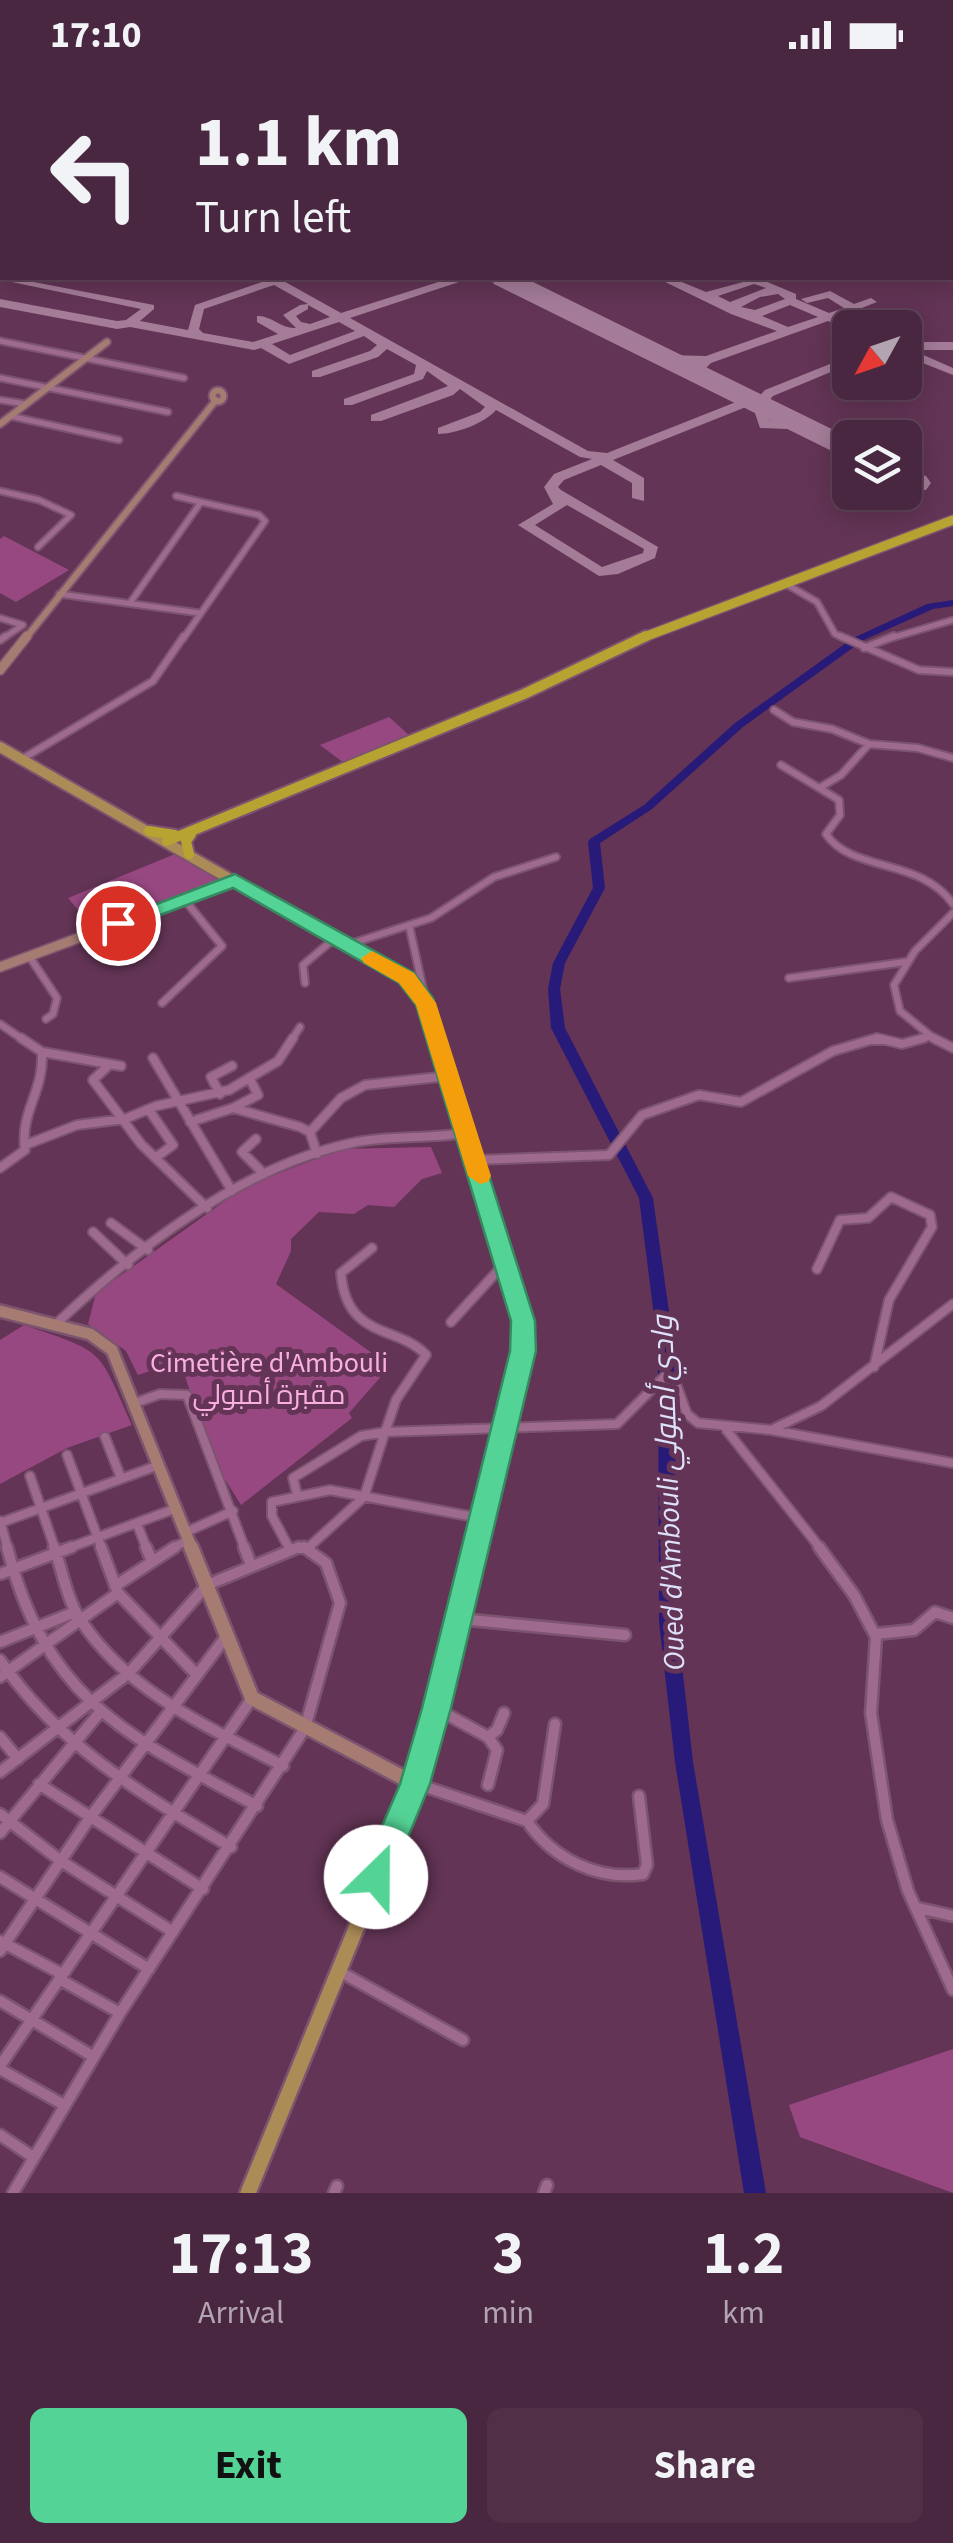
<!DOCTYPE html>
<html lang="en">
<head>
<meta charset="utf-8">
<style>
  :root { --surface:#4a2740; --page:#512f47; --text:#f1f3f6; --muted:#b2a5b1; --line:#614459; --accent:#54d396 }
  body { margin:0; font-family:"Source Sans 3",Cairo,sans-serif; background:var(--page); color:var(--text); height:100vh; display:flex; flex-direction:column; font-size:38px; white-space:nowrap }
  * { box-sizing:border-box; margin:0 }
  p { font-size:32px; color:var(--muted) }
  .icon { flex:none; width:55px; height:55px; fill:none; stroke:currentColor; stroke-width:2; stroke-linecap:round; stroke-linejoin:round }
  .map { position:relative; height:2123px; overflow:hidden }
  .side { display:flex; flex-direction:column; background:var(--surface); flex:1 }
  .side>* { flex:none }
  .top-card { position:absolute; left:0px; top:0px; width:955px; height:210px; box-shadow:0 5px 25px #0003,0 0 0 2px var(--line); background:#4a2740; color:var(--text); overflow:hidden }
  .needle { width:65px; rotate:230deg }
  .fabs { position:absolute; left:832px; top:240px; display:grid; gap:20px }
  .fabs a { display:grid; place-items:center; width:90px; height:90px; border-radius:15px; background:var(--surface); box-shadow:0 5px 25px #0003,0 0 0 2px var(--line); font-size:50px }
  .pin { position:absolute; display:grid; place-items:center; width:85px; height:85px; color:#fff; margin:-42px; border:5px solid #fff; border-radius:50%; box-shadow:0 2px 10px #0007 }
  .me { position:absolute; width:110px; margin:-55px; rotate:23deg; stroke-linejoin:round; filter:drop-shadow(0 0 8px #0008) }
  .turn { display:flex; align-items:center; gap:35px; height:210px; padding:0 30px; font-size:45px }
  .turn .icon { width:130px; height:130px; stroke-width:2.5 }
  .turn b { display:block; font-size:70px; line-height:85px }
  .eta { display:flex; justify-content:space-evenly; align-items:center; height:170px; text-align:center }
  .eta b { font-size:60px; font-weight:700; line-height:70px }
  .button { display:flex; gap:20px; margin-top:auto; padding:20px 30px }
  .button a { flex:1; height:115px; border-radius:15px; background:var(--accent); color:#111; font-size:40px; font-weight:700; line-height:115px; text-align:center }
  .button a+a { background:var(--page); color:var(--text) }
  .status { display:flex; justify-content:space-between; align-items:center; height:70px; padding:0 50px; background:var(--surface); direction:ltr }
  .status svg { height:28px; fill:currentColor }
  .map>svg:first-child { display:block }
  .green { fill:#974881 }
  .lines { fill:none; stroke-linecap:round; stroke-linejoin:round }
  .river { fill:#271a79; fill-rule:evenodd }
  .taxiway { fill:#a47c98; fill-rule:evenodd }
  .runway { fill:#a47c98; fill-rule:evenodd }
  .street-far3-casing { stroke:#7c5470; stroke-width:9 }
  .street-far2-casing { stroke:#7c5470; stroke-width:10 }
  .street-far1-casing { stroke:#7c5470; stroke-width:12 }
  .street-casing { stroke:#7c5470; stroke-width:15 }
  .secondary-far3-casing { stroke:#7c5470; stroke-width:10 }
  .secondary-far2-casing { stroke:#7c5470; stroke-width:12 }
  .secondary-far1-casing { stroke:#7c5470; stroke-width:16 }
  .secondary-casing { stroke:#7c5470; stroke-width:19 }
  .primary-far2-casing { stroke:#7c5470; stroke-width:14 }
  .primary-far1-casing { stroke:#7c5470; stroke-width:18 }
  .primary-casing { stroke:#7c5470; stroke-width:20 }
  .highway-far1-casing { stroke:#7c5470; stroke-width:12 }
  .highway-casing { stroke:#7c5470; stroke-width:14 }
  .street-far3 { stroke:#9e6a8e; stroke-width:5 }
  .street-far2 { stroke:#9e6a8e; stroke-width:6 }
  .street-far1 { stroke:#9e6a8e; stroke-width:8 }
  .street { stroke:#9e6a8e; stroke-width:10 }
  .secondary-far3 { stroke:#a57b72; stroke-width:6 }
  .secondary-far2 { stroke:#a57b72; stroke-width:9 }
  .secondary-far1 { stroke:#a57b72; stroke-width:11 }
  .secondary { stroke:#a57b72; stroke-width:14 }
  .primary-far2 { stroke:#ac8c56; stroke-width:10 }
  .primary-far1 { stroke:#ac8c56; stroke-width:12 }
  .primary { stroke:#ac8c56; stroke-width:15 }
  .highway-far1 { stroke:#b6a331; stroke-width:9 }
  .highway { stroke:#b6a331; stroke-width:10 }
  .route { fill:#54d396; stroke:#378962; stroke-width:2.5 }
  .slow { fill:#f59e0b }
  .labels { text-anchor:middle; stroke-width:10; stroke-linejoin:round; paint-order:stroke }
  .park-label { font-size:28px; fill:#faafe1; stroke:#633455 }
  .water-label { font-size:30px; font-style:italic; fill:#dde1fb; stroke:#633455 }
</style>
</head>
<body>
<div class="status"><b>17:10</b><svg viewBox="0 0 49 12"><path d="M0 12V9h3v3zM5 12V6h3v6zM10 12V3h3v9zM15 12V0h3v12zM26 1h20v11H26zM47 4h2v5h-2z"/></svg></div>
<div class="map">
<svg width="953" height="2123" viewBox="0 0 953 2123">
  <rect width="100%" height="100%" fill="#633455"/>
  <path class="green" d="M4,466L69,500L16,532L0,523V469Z
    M389,647L410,666L344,693L320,675Z
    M175,784L219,810L93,858L68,828Z
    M431,1077L442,1103L422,1109L394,1137L368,1135L354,1144L319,1142L291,1169V1181L276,1214L376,1286L384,1303L349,1343L352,1348L241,1435L213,1390L180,1291L138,1305L126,1281L88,1254L96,1223L246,1116L341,1079Z
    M24,1255C106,1283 97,1277 132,1355L67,1378L0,1414V1270Z
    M953,1979V2123L800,2067L789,2035Z"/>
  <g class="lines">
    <path class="river" d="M953,530V536L933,539L855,574L854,577L743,657L652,739L600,773L605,818L565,893L560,919L565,958L653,1128L674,1277L677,1552L693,1692L766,2123H744L675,1692L659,1552L658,1277L639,1128L551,958L548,919L553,893L593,818L588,772L590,769L644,735L735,653L846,573L851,572V569L927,534Z"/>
    <path class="taxiway" d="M213,0H227L229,2H216Z
      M0,55L2,56V63L0,62Z
      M0,156H2V162H0Z
      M2,206L154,235V239L140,251L188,260L195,235L265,211L264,208L280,209L341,243L451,208H463L462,211L350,248L588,381L607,383L736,332L740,324L750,327L746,337L613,390L644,408V431L632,428V413L601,395L564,410L558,417L561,420L658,477L655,488L618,504L599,506L518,455L553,434L544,417L554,404L592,389L580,387L496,340C485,353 456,364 438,364V358L480,342L485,337L460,319L453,325L381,351H371V345L448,316L427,301L423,309L352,335H344V329L414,304L416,295L387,279L378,287L320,307H312V301L370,281L377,275L364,266L289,294L261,278L254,280L130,257L117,259L0,237V229L117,251L126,250L141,239L7,211ZM274,215L308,234L300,235L283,245L296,258C281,259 271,245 257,246V252L278,264L253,272L203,263L199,259L204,239ZM308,235L330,247L310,254L301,252L296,246L308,239ZM339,252L355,261L290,285L272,274ZM567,435L644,479L643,483L602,497L535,455Z
      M493,208H513L514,209L508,212Z
      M657,208H672L706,222L758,208L796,224V229L829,243L844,238L828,228L807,233L801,229L830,221L854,234L871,228L877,232L839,247L854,253L855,258L850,260L828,251L711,293L705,299L708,307L702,311L698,310L693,299L697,293H668L662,289L668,285L706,286L777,261L731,244ZM754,214L766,218L730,232L718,226ZM778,224L785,229L755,240L741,237L760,227ZM790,235L818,247L788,257L762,246Z
      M905,272H953V280H912L953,298V305L905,286Z
      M850,286V294L773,326L769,331L771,338L767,341L770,351L793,346L794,349L787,359L760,358L752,334L765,320Z"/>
    <path class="runway" d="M77,0H104L106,2H79Z
      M490,208H525L850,368V390L494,214Z
      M905,398L926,406L931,413L926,420L905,421Z"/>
    <defs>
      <path id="street-far3" d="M0,271L184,308
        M0,308L168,342
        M0,330L26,334
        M10,346L119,370
        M0,421L39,430L71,445L38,477
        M786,514L817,532L835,564L846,569
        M59,524L200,543
        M130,533L201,432L176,426
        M0,548L23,555L2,569
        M183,569L265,451L259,445L201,432
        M888,569L953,550"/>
      <path id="street-far2" d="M840,566L919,600L953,602
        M0,570L6,566
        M864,578L894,566
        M774,640L793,652L832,659L869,674L918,678L953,688
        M22,689L153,611L184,566
        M781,695L839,730L840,745L826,764C852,803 920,787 953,834
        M821,717L841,705L869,674
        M409,855L425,928
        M347,875L431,848L494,807L556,787
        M29,886L57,928L53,944L46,949
        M789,908L905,892
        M305,913L303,895L335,868
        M162,933L222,876L184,829
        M0,954L25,971
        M291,971L300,957
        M868,971H888
        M915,971L928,967
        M937,971L900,941L894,915L915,881L953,843"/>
      <path id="street-far1" d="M877,968L902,974L924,968
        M933,968L953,978
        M42,982L121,996
        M153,988L232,1121
        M109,995L93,1010L141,1074L207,1138
        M220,1024L211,1007L232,996
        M233,1038L258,1025L250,1009
        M149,1040L173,1075L155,1088
        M190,1052L233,1038L300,1057L310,1062L317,1084
        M310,1062L341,1028L365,1015L448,1006
        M256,1069L242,1082L264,1104
        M25,1075L77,1055L125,1049L156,1036L229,1020L278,991L293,968
        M475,1090L609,1085L642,1045L699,1025L741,1032L833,981L877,968
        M0,1098L25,1080C20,1040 44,1023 42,982L21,968
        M111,1153L148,1180
        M93,1162L128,1195
        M817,1199L840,1150L868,1148L891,1127L930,1145L932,1157L889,1230L874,1297
        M451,1252L504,1194
        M54,1256C135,1179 240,1097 352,1073C389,1065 428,1069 466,1063
        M135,1333L160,1324L187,1325L245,1479
        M724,1357L821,1479
        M771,1360L821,1336L953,1234
        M105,1367L121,1408
        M67,1385L102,1479
        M30,1406L55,1479
        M297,1424L293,1408L361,1366L385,1362L396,1330L426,1285C399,1255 346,1270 341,1203L372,1178
        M0,1451L8,1479
        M0,1453L159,1395
        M137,1454L147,1479
        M186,1462L233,1441
        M309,1477L364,1427L385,1362L617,1354L665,1306L675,1311L687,1344L698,1353L771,1360L953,1393
        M289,1478L272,1446V1432L330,1420L485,1449
        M66,1479L177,1438
        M170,1479L189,1470
        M293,1479H311"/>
      <path id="street" d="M7,1477C46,1630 127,1666 257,1736
        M54,1477C62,1499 67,1530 80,1549C127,1622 210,1658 283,1696
        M101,1477L118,1523L197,1605
        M146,1477L151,1489
        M244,1477L251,1495
        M819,1477L854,1525L876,1567L871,1643L887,1750L908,1821L953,1920
        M0,1504L72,1477
        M115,1516L175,1477
        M460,1549L625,1565
        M876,1564L914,1560L935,1542L953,1548
        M0,1572L75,1542
        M0,1590C59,1676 143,1725 231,1777
        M0,1607L118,1523
        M437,1639L488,1667L497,1680L488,1715
        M0,1667L18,1689
        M488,1667L497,1660L504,1643
        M0,1702L129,1603L207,1515L299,1477
        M39,1714L203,1819
        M417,1714L527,1751L543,1734L555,1654
        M0,1744L61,1791L173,1862
        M527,1751C552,1788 597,1811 643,1804L647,1795L639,1726
        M0,1763L101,1641
        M0,1807L149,1899
        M918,1838L953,1846
        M0,1871L62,1904
        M0,1881L89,1749L225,1568
        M337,1900L463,1970
        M59,1909L120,1943
        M0,1931L94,1987
        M0,1996L252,1628
        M0,1999L64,2035
        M0,2065L33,2087
        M13,2123L120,1943L305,1658L340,1533L326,1493L304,1477
        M334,2123L337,2116
        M544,2123L547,2115"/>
      <path id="secondary-far3" d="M212.5 326a5.5 5.5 0 1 1 11 0a5.5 5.5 0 1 1-11 0Z
        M0,354L107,272
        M25,569L216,330"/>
      <path id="secondary-far2" d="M0,600L27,566
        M0,897L235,810"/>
      <path id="secondary-far1" d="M0,1241L90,1264L112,1280L192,1479"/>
      <path id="secondary" d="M191,1477L252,1628L415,1714"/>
      <path id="primary-far2" d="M0,677L413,914L426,933L437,971"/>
      <path id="primary-far1" d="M437,968L523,1251V1281L477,1479"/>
      <path id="primary" d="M248,2123L415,1714L478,1477"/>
      <path id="highway-far1" d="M639,569L953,450"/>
      <path id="highway" d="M149,761L175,765
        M167,771L524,624L646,566
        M189,784L186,771L191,764"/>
    </defs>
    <use href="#street-far3" class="street-far3-casing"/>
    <use href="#street-far2" class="street-far2-casing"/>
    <use href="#street-far1" class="street-far1-casing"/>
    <use href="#street" class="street-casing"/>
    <use href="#secondary-far3" class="secondary-far3-casing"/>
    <use href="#secondary-far2" class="secondary-far2-casing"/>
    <use href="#secondary-far1" class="secondary-far1-casing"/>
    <use href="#secondary" class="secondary-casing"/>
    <use href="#primary-far2" class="primary-far2-casing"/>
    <use href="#primary-far1" class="primary-far1-casing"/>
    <use href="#primary" class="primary-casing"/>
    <use href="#highway-far1" class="highway-far1-casing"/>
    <use href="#highway" class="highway-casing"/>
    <use href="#street-far3" class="street-far3"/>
    <use href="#street-far2" class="street-far2"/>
    <use href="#street-far1" class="street-far1"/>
    <use href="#street" class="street"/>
    <use href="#secondary-far3" class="secondary-far3"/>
    <use href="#secondary-far2" class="secondary-far2"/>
    <use href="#secondary-far1" class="secondary-far1"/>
    <use href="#secondary" class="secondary"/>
    <use href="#primary-far2" class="primary-far2"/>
    <use href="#primary-far1" class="primary-far1"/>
    <use href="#primary" class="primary"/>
    <use href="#highway-far1" class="highway-far1"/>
    <use href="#highway" class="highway"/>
  </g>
  <path class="route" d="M235,804L414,903L433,928L535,1251L536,1281L451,1638L430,1714L387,1818L376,1822L365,1818L360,1807L400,1714L422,1638L510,1281L511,1251L416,935L399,913L233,818L125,858L118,860L107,853Z"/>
  <path class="slow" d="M372,881L414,903L436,933L491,1106L488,1112L480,1114L468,1106L416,935L399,913L364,893L361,888Z"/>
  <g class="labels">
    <g class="park-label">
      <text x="269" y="1302">Cimetière d'Ambouli<tspan x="269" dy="32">مقبرة أمبولي</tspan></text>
    </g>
    <g class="water-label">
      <text transform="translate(668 1423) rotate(-92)" y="10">Oued d'Ambouli وادي أمبولي</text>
    </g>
  </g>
</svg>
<div class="fabs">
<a><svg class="needle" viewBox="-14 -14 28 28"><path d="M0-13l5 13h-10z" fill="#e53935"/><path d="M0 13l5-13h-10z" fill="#b2a5b1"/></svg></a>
<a><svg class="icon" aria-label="layers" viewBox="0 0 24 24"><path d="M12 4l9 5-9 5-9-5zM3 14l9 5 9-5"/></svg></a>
</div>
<div class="pin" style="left:118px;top:853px;background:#d93025"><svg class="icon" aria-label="arrive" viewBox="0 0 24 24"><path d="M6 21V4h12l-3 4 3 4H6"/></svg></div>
<svg class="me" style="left:376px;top:1807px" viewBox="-20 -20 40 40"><circle r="19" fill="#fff"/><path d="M0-13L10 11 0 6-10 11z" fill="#54d396"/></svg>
<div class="top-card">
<div class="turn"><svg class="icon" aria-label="left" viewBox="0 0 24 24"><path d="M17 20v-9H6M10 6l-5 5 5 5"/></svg><div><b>1.1 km</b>Turn left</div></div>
</div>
</div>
<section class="side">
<div class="eta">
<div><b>17:13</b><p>Arrival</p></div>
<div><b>3</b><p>min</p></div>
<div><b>1.2</b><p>km</p></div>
</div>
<div class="button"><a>Exit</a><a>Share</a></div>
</section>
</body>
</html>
